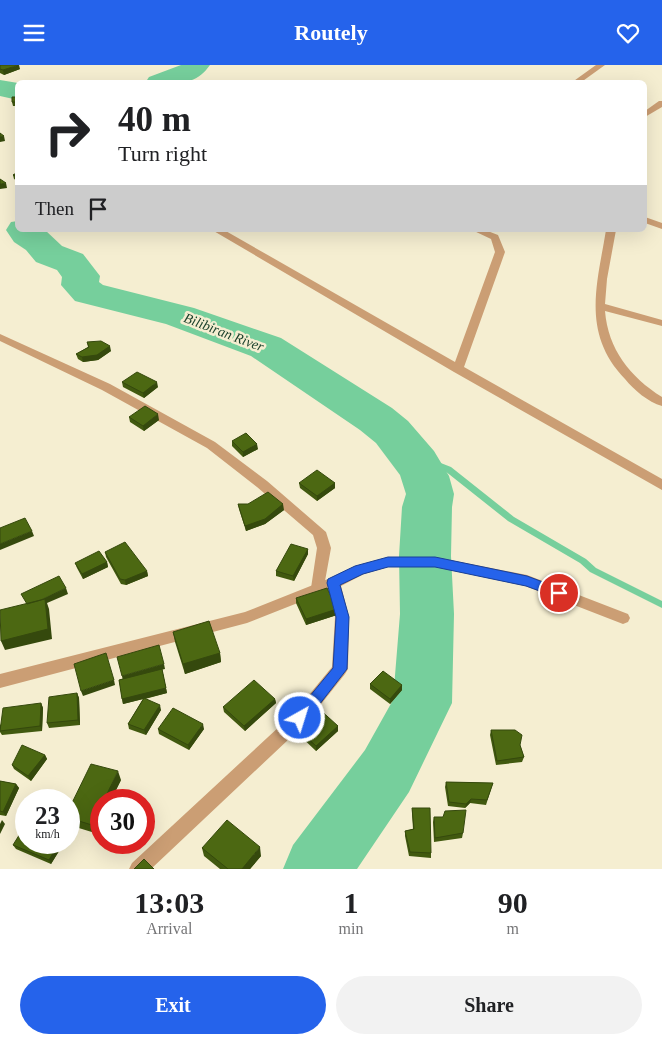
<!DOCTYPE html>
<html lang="en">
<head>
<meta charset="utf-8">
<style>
  :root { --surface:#fff; --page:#f2f2f2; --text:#202124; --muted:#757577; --accent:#2563eb }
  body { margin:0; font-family:"Times New Roman",serif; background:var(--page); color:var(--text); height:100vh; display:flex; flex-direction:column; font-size:19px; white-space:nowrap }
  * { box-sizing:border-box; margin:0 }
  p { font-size:16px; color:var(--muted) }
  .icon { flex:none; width:28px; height:28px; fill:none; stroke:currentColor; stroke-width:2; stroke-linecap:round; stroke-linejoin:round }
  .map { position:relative; height:804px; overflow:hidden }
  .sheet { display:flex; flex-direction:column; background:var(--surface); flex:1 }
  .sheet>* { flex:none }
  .banner { position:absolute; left:15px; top:15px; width:632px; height:152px; border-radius:8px; box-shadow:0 5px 20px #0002; background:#fff; color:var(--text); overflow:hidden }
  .speed { position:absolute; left:15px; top:724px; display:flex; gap:10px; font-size:25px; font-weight:700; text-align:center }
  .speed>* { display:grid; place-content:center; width:65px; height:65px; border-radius:50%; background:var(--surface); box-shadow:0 5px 20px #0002; line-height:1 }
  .speed small { font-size:12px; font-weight:400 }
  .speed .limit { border:8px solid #d22; background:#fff; color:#111 }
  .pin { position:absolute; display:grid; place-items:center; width:42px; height:42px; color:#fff; margin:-21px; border:2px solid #fff; border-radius:50%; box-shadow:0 1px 5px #0007 }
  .me { position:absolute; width:55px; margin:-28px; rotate:39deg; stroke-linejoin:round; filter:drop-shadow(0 0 4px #0008) }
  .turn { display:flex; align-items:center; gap:18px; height:105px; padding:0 20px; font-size:22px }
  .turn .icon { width:65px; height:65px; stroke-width:2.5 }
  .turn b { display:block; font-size:35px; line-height:42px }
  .then { display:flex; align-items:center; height:48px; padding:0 20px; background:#0003; gap:10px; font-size:19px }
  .eta { display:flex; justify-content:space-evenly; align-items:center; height:85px; text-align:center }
  .eta b { font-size:30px; font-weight:600; line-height:35px }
  .button { display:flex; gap:10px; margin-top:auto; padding:10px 20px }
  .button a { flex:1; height:58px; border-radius:30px; background:var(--accent); color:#fff; font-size:20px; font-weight:600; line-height:58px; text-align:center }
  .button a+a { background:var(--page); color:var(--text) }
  header { display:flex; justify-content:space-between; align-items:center; height:65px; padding:0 20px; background:var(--accent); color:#fff; font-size:22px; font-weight:600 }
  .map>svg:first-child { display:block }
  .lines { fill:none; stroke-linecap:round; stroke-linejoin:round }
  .stream { fill:#76cf9c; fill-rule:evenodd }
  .river { fill:#76cf9c; fill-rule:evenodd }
  .service { fill:#cb9e74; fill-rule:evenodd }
  .minor { fill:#cb9e74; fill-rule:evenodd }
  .tertiary { fill:#cb9e74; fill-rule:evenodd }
  .wall { fill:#41590f }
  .shaded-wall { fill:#35490d }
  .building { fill:#4c6812; stroke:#35490d }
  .route { fill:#2563eb; stroke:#184099 }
  .labels { text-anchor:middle; stroke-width:5; stroke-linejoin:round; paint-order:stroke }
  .water-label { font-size:14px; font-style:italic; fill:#193f2a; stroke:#f5eed1 }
</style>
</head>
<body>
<header><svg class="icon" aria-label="menu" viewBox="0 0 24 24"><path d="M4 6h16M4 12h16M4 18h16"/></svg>Routely<svg class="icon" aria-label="heart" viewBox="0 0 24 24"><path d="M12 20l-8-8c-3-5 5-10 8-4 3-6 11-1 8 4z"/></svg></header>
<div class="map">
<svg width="662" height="804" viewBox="0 0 662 804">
  <rect width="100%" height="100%" fill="#f5eed1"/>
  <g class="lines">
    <path class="stream" d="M417,395H433L451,402L514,452L586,494L596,503L662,536V543L590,507L580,498L508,456L445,406L432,401L414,400L413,398Z"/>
    <path class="river" d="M181,0H210C193,24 171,18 145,18L149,12Z
      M0,15L18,18V35L0,31Z
      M18,156V165H45L62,181L83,189L100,211L99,217L103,220L194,243L281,273L392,343L408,356L434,386L449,411L454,429L452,442L451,491L454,549L452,638L409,727L357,804H283L293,780L365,685L393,635L400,549L399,491L402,442L406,429L400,410L376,378L360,365L251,291L166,259L75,236L61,220L62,212L57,205L36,197L26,185L14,177L6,165L11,157Z"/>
    <path class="service" d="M0,269L110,319L215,377L267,416L326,467L331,483L323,527L318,529L313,527L311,523L317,483L313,470L257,422L207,383L102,325L0,276Z"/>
    <path class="minor" d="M596,0H605L580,18H571Z
      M645,152L662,158V164L645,158Z
      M212,165H224L455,297L495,187L491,174L472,165H485L498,170L505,187L464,302L662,414V425L454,307Z
      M606,165H616L607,214L605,239L662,255V261L605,246C608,284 630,312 662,332V341C648,337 634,325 625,314C581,268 597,220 606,165Z
      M388,492H435L527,510L628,549L630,553L628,557L623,559L525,521L435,502H388L364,509L341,521L349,552L348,604L345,609L306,658L151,804H129L132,798L294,648L332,602L335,552L328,526L247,558L0,623V609L245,547L328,514L355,501Z"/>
    <path class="tertiary" d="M659,36H662V42L645,52V46Z"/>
  </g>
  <path class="wall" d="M0,0L20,4L4,10L0,8Z
    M18,32V41H13L12,37Z
    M18,107V116L14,114L13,110Z
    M87,277L111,286L98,295L83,297L78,294L76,289L88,282Z
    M122,317L158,322L144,333L123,322Z
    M129,352L159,355L144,366L130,357Z
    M232,376L258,384L243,392L232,381Z
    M299,418H335V423L317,436L300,423Z
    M238,439L284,445L265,459L246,466L239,444Z
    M308,484V489L294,516L276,511V506Z
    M105,487L147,506L148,511L126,520L121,519L106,492Z
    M107,497L108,502L83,514L77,503L75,498Z
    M296,533L337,544V550L306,560L296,538Z
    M173,567L220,588L221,597L185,609L175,577Z
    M162,604L167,628L145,634L161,645L146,670L129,664L128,659L143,634L123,639L119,615L165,604Z
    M370,619L402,620V625L390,639L370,624Z
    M77,628L79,633L80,660L49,663L47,658Z
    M275,634L276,638L245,666L224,647L223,642Z
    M41,638L43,643L42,666L2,670L0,667V660Z
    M338,661V666L316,686L296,667L295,662Z
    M158,664H204L189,685L159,669Z
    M491,665L520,680L524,692L522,697L496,700L490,670Z
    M45,690L47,694L31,716L14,704L12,700Z
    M121,715L111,735H101V756L95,768L69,760V744Z
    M0,716L16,719L19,723L6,751L0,750Z
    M446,717L493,718L486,740L470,738L465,743L448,741L445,722Z
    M412,743L431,788V793L409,791L405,771V766L413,764L412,748Z
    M434,752H443L463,768L462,773L434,777L433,757Z
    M64,778L51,799L16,784L13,780Z
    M202,783L261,791L250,804H220L204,791Z"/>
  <path class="shaded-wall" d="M19,0L20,4L4,10L3,5Z
    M4,71L5,76L0,77V72Z
    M6,118L7,123L0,124V119Z
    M110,281L111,286L98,295L83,297L82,292Z
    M157,317L158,322L144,333L143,328Z
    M158,349L159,355L144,366L143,361Z
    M257,379L258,384L243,392V387Z
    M335,418V423L317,436V431Z
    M283,439L284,445L265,459L246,466L245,461Z
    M32,466L34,471L0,485V479Z
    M308,484V489L294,516L293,511Z
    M107,497L108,502L83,514L82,509Z
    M147,506L148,511L126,520L125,515Z
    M66,523L68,529L47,538L49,544L52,574L5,585L1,576L28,541Z
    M337,544V550L306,560V554Z
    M220,588L221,597L185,609L183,599Z
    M164,599L165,604H162L167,628L123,639L122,634L123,616L122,611Z
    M114,615L115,620L83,631L81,626Z
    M402,620V625L390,639V634Z
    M77,628L79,633L80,660L78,655Z
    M275,634L276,638L245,666L244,661Z
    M41,638L43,643L42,666L40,661Z
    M160,640L161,645L146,670L144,665Z
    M203,659L204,664L189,685L188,680Z
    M338,661V666L316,686V681Z
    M45,690L47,694L31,716L28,711Z
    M118,706L121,715L111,735H104Z
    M16,719L19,723L6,751L3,747Z
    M471,734L470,738L465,743L466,739Z
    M101,740V756L95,768L92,760Z
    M2,755L5,759L0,769V759Z
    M69,761L71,766L69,769Z
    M59,778H64L51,799L49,795Z
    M260,782L261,791L250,804H242Z"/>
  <path class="building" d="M0,0H19L3,5L0,4Z
    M12,32H18V37H12Z
    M0,68L4,71L0,72Z
    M18,107V112L13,110Z
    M0,114L6,118L0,119Z
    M101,276L110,281L97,290L82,292L76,289L89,282L87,277Z
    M137,307L157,317L143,328L122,317Z
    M145,341L158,349L143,361L129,352Z
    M246,368L257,379L243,387L232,376Z
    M317,405L335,418L317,431L299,418Z
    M268,427L283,439L265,454L245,461L238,439H248Z
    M25,453L32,466L0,479V463Z
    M125,477L147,506L125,515L120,514L105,487Z
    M291,479L308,484L293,511L276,506Z
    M99,486L107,497L82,509L75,498Z
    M59,511L66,523L41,535L27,539L21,529Z
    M327,523L337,544L306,554L296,533Z
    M45,534L48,564L1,576L0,545Z
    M209,556L220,588L183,599L173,567Z
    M159,580L164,599L122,611L117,592Z
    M106,588L114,615L81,626L74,599Z
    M162,604L166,623L122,634L119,615Z
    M383,606L402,620L390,634L370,619Z
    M254,615L275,634L244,661L223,642Z
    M77,628L78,655L47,658L49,632Z
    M144,633L160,640L144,665L128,659Z
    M41,638L40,661L0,666L3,643Z
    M317,642L338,661L316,681L295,662Z
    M173,643L203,659L188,680L158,664Z
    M491,665H515L522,670L520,680L524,692L497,696Z
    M22,680L45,690L28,711L12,700Z
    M91,699L118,706L104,735H101V740L92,760L69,753V744Z
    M0,716L16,719L3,747L0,746Z
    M446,717L493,718L487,735L471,734L466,739L449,737Z
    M412,743H430L431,788L410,787L405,766L414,764Z
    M466,745L463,768L435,773L434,752H443L445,746Z
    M227,755L260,782L242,804H228L202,783Z
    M26,759V778H59L49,795L13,780Z
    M144,794L154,804H134Z"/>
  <path class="route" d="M388,492H435L527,511L564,525L565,528L564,532L559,533L526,521L435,502H388L363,509L340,520L349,552L347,604L305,658L300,660L295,658L293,653L295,649L333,603L336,552L327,518L328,514L355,501Z"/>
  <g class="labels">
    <g class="water-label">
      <text transform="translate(224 267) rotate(21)" y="5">Bilibiran River</text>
    </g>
  </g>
</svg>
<div class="speed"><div>23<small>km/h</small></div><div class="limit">30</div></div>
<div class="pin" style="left:559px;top:528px;background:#d93025"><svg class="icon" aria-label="arrive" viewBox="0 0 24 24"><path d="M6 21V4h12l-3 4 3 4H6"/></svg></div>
<svg class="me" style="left:300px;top:653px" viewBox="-20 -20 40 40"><circle r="17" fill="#2563eb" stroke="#fff" stroke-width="3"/><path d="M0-11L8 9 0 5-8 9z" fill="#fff"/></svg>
<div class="banner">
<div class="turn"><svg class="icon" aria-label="right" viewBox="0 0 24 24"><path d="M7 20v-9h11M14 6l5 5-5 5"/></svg><div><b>40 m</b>Turn right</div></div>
<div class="then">Then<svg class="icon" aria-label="arrive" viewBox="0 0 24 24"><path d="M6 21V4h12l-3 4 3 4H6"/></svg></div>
</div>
</div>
<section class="sheet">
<div class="eta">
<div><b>13:03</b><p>Arrival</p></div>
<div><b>1</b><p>min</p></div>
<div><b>90</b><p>m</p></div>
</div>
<div class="button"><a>Exit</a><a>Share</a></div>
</section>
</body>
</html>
